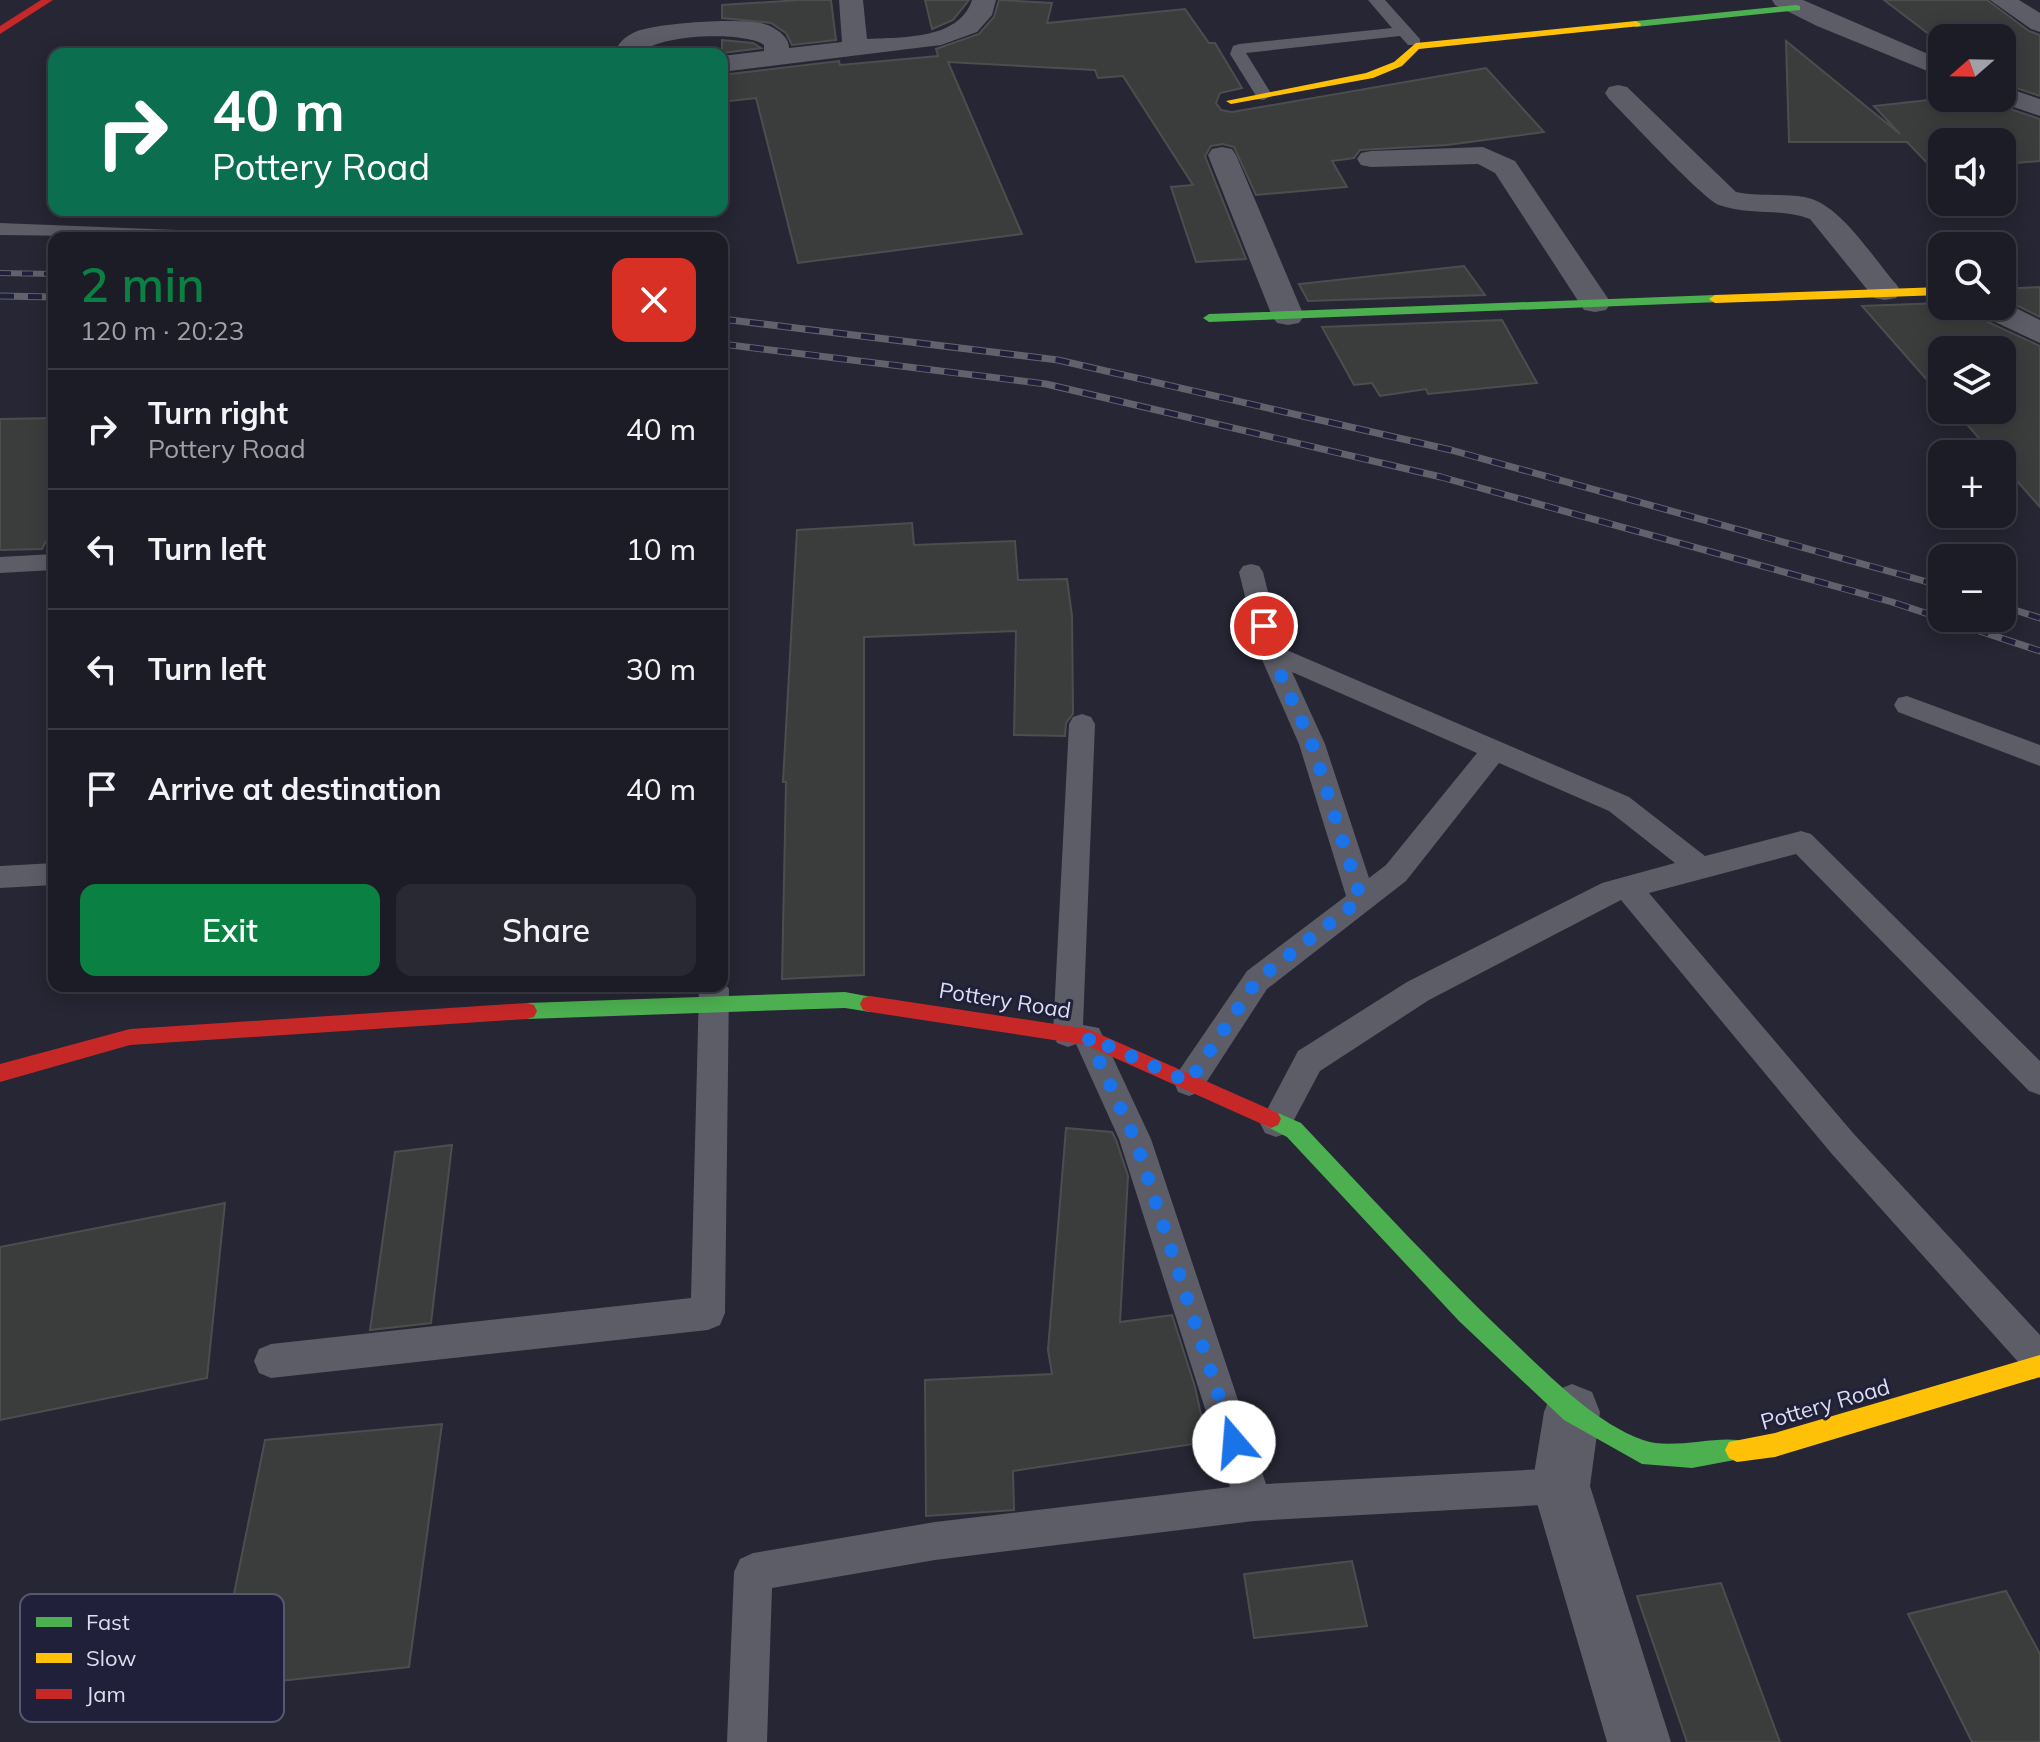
<!DOCTYPE html>
<html lang="en">
<head>
<meta charset="utf-8">
<style>
  :root { --surface:#1c1c27; --page:#292933; --text:#f1f3f6; --muted:#a0a1a7; --line:#3a3a44; --accent:#0b8043 }
  body { margin:0; font-family:Mulish,sans-serif; background:var(--page); color:var(--text); height:100vh; display:flex; flex-direction:column; font-size:30px; white-space:nowrap }
  * { box-sizing:border-box; margin:0 }
  p { font-size:26px; color:var(--muted) }
  .icon { flex:none; width:44px; height:44px; fill:none; stroke:currentColor; stroke-width:2; stroke-linecap:round; stroke-linejoin:round }
  .map { position:relative; flex:1; overflow:hidden }
  .drawer { position:absolute; left:48px; top:232px; width:680px; height:760px; display:flex; flex-direction:column; background:var(--surface); border-radius:16px; box-shadow:0 4px 20px #0003,0 0 0 2px var(--line) }
  .drawer>* { flex:none }
  .guide { position:absolute; left:48px; top:48px; width:680px; height:168px; border-radius:16px; box-shadow:0 4px 20px #0003,0 0 0 2px var(--line); background:#0b6e4f; color:#fff; overflow:hidden }
  .needle { width:52px; rotate:250deg }
  .tools { position:absolute; left:1928px; top:24px; display:grid; gap:16px }
  .tools a { display:grid; place-items:center; width:88px; height:88px; border-radius:16px; background:var(--surface); box-shadow:0 4px 20px #0003,0 0 0 2px var(--line); font-size:40px }
  .pin { position:absolute; display:grid; place-items:center; width:68px; height:68px; color:#fff; margin:-34px; border:4px solid #fff; border-radius:50%; box-shadow:0 2px 8px #0007 }
  .me { position:absolute; width:88px; margin:-44px; rotate:342deg; stroke-linejoin:round; filter:drop-shadow(0 0 6px #0008) }
  .turn { display:flex; align-items:center; gap:28px; height:168px; padding:0 32px; font-size:36px }
  .turn .icon { width:104px; height:104px; stroke-width:2.5 }
  .turn b { display:block; font-size:56px; line-height:68px }
  .round { display:grid; place-items:center; flex:none; width:84px; height:84px; border-radius:16px; background:var(--page) }
  .head { display:flex; align-items:center; justify-content:space-between; height:136px; padding:0 32px }
  h1 { font-size:48px; font-weight:600; line-height:60px; color:var(--accent) }
  .button { display:flex; gap:16px; margin-top:auto; padding:16px 32px }
  .button a { flex:1; height:92px; border-radius:16px; background:var(--accent); color:#fff; font-size:32px; font-weight:600; line-height:92px; text-align:center }
  .button a+a { background:var(--page); color:var(--text) }
  ul { padding:0; list-style:none }
  li { display:flex; align-items:center; gap:24px; height:120px; padding:0 32px; border-top:2px solid var(--line) }
  li div { flex:1 }
  li b { display:block; font-size:30px }
  li em { font-style:normal }
  .map>svg:first-child { display:block }
  .building { fill:#3b3d3d; stroke:#4c4e4e; stroke-width:2 }
  .lines { fill:none; stroke-linecap:round; stroke-linejoin:round }
  .lane { fill:#5c5d67; fill-rule:evenodd }
  .street { fill:#5c5d67; fill-rule:evenodd }
  .fast { fill:#4caf50; fill-rule:evenodd }
  .slow { fill:#ffc107; fill-rule:evenodd }
  .jam { fill:#c62828; fill-rule:evenodd }
  .rail-far1-casing { stroke:#62626d; stroke-width:6 }
  .rail-casing { stroke:#62626d; stroke-width:7 }
  .rail-far1 { stroke:#20203a; stroke-width:4; stroke-dasharray:11; stroke-linecap:butt }
  .rail { stroke:#20203a; stroke-width:5; stroke-dasharray:14; stroke-linecap:butt }
  .route { stroke:#1a73e8; stroke-width:14; stroke-dasharray:0 25.2 }
  .labels { text-anchor:middle; stroke-width:6; stroke-linejoin:round; paint-order:stroke }
  .street-label { font-size:22px; fill:#dcddef; stroke:#20203a }
  .key { fill:#20203a; stroke:#585970; stroke-width:2 }
  .key-label { font-size:22px; fill:#dcddef }
</style>
</head>
<body>
<div class="map">
<svg width="2040" height="1742" viewBox="0 0 2040 1742">
  <rect width="100%" height="100%" fill="#262634"/>
  <path class="building" d="M800,0H831L836,40L792,45L786,33L771,23L722,18V5Z
    M925,0H969L953,20L932,29Z
    M999,0L1052,3L1047,23L1185,9L1209,43H1215L1242,88L1220,93L1216,103L1221,110L1232,112L1486,68L1544,132L1447,145L1360,150L1354,158L1332,161L1347,187L1256,195L1234,147L1223,144L1211,146L1205,156L1246,259L1196,262L1171,187L1193,185L1123,76L1098,78L1095,70L948,62L1022,234L798,263L756,98L722,102V75L839,61L840,65L938,56L936,49L979,34L994,17Z
    M1884,0H1987L2029,31L2040,35V96L2002,83V38H1942V44Z
    M722,40L753,43L761,48L722,53Z
    M1786,41L1900,134L1874,106L1947,98H1991L1992,103L2040,119V161L2002,164V142H1942V167H1931L1907,142H1789Z
    M1464,266L1485,295L1308,301L1299,284Z
    M2040,287V317L2002,298V289Z
    M1942,303V306H1968L1975,316L2040,346V507L2002,464V454H1993L1954,410H2002V350H1942V397L1862,306Z
    M1502,320L1537,383L1428,394L1426,389L1380,396L1372,383L1354,385L1322,327Z
    M54,418V526L42,549L0,550V419Z
    M912,523L914,545L1015,541L1018,580L1067,579L1072,616L1073,714L1066,723L1065,736L1014,735L1016,631L864,637V975L782,979L786,782H783L797,530Z
    M1066,1128L1112,1132L1116,1140L1128,1176L1120,1322L1172,1315L1195,1387L1207,1442L1013,1471L1014,1510L926,1516L925,1380L1052,1374L1048,1350Z
    M452,1145L431,1323L370,1330L395,1152Z
    M225,1203L207,1378L0,1420V1247Z
    M442,1424L409,1667L215,1688L265,1440Z
    M1352,1561L1367,1626L1254,1638L1244,1574Z
    M1721,1583L1780,1742H1687L1637,1596Z
    M2006,1591L2040,1654V1742H1972L1908,1614Z"/>
  <g class="lines">
    <path class="lane" d="M1368,0H1385L1420,39V45H1408L1400,36L1246,53L1272,95L1264,100L1258,99L1230,54L1233,46L1239,44L1392,28Z
      M0,223L227,232L237,238L0,235Z
      M54,554V570L0,573V557Z
      M1251,564L1259,566L1263,572L1282,648L1629,797L1705,856L1801,831L1811,834L2040,1061V1095L2029,1091L1796,854L1649,893L1853,1133L2040,1335V1378L2028,1373L1831,1153L1621,900L1429,1000L1320,1071L1287,1133L1276,1137L1265,1133L1260,1123L1298,1051L1407,982L1602,883L1675,863L1609,811L1499,763L1406,881L1267,989L1200,1092L1189,1096L1178,1092L1174,1082L1178,1072L1247,971L1346,896L1299,744L1259,653L1239,572L1243,566ZM1292,672L1477,753L1386,865L1369,878L1325,744Z
      M1907,696L2040,745V766L1898,712L1894,705L1898,698Z
      M1082,714L1091,717L1095,724L1083,1025L1099,1028L1151,1139L1266,1484L1561,1468L1574,1473L1579,1486L1574,1499L1561,1504L1254,1521L935,1560L772,1588L767,1742H727L734,1572L740,1559L753,1553L935,1522L1230,1487L1119,1139L1076,1044L1068,1047L1057,1043L1053,1034L1069,724L1073,717Z
      M54,863V885L0,888V866Z
      M722,979L729,989L725,1313L720,1325L708,1330L271,1378L259,1373L254,1361L259,1349L271,1344L691,1298L699,989L701,986H722Z"/>
    <path class="street" d="M839,0H863L867,39C902,37 959,40 972,0H996L992,15L977,32L941,45L722,72V56L764,51V45C745,31 655,34 641,54H615C616,44 626,36 635,32C656,23 751,16 770,26C780,31 789,38 789,48L842,42Z
      M1772,0H1803L1942,60V77L1817,26L1775,5Z
      M1990,0H2019L2040,13V32L2031,29Z
      M1618,85L1627,87L1736,192C1759,197 1781,193 1804,197C1839,202 1873,258 1896,284L1901,291L1896,298L1885,300L1874,298L1810,219C1784,208 1750,216 1719,205C1703,199 1627,117 1609,99L1605,93L1609,87Z
      M2002,86L2040,99V116L1993,100L2002,98Z
      M1222,147L1232,149L1236,155L1304,316L1299,323L1288,325L1277,323L1272,316L1208,155L1212,149Z
      M1483,147L1515,161L1611,303L1606,310L1595,312L1584,310L1495,173L1478,164L1371,167L1361,165L1357,159L1361,153L1371,151Z
      M2002,301L2040,320V343L1976,313L1971,306H2002Z
      M1572,1384L1592,1392L1600,1412L1590,1486L1671,1742H1607L1532,1486L1544,1412L1552,1392Z"/>
    <path class="fast" d="M1796,5L1800,6V10L1636,27L1631,24L1636,21Z
      M1715,295L1720,296V302L1209,322L1203,318L1209,314Z
      M845,992L877,998L880,1004L877,1010L870,1012L845,1008L527,1019L520,1017L517,1011L520,1005L527,1003Z
      M1271,1110L1301,1123C1374,1200 1445,1278 1522,1350C1557,1383 1597,1423 1643,1440C1673,1451 1723,1433 1745,1442L1749,1450L1745,1458L1692,1468L1642,1464L1564,1420L1459,1321L1287,1137L1264,1125L1261,1119L1264,1113Z"/>
    <path class="slow" d="M1636,21L1641,24L1640,26L1419,49L1402,66L1373,78L1231,104L1226,101L1366,73L1394,62L1416,43Z
      M1942,287V295L1715,303L1709,299L1715,295Z
      M2040,1355V1377L1775,1457L1737,1462L1729,1458L1725,1450L1729,1442L1775,1433Z"/>
    <path class="jam" d="M41,0H53L0,34V26Z
      M870,996L1088,1029L1278,1113L1281,1119L1278,1125L1271,1128L1264,1125L1086,1045L870,1012L863,1010L860,1004L863,998Z
      M527,1003L534,1005L537,1011L534,1017L527,1019L130,1045L0,1082V1064L130,1029Z"/>
    <defs>
      <path id="rail-far1" d="M0,273L54,274"/>
      <path id="rail" d="M0,296L54,297
        M722,319L1058,360L1451,450L1942,586
        M722,344L1046,384L1441,477L1892,602L2040,651
        M2002,606L2040,618"/>
    </defs>
    <use href="#rail-far1" class="rail-far1-casing"/>
    <use href="#rail" class="rail-casing"/>
    <use href="#rail-far1" class="rail-far1"/>
    <use href="#rail" class="rail"/>
  </g>
  <g class="lines">
    <path class="route" d="M1234,1442L1135,1139L1088,1037L1189,1082L1257,980L1361,899L1312,744L1271,653L1264,626"/>
  </g>
  <g class="labels">
    <g class="street-label">
      <text transform="translate(1005 1000) rotate(9)" y="8">Pottery Road</text>
      <text transform="translate(1825 1404) rotate(-16)" y="8">Pottery Road</text>
    </g>
  </g>
  <rect x="20" y="1594" width="264" height="128" rx="12" class="key"/>
  <rect x="36" y="1617" width="36" height="10" fill="#4caf50"/>
  <rect x="36" y="1653" width="36" height="10" fill="#ffc107"/>
  <rect x="36" y="1689" width="36" height="10" fill="#c62828"/>
  <g class="key-label">
    <text x="86" y="1630">Fast</text>
    <text x="86" y="1666">Slow</text>
    <text x="86" y="1702">Jam</text>
  </g>
</svg>
<div class="tools">
<a><svg class="needle" viewBox="-14 -14 28 28"><path d="M0-13l5 13h-10z" fill="#e53935"/><path d="M0 13l5-13h-10z" fill="#a0a1a7"/></svg></a>
<a><svg class="icon" aria-label="sound" viewBox="0 0 24 24"><path d="M4 9h4l5-4v14l-5-4H4zM17 9q2 3 0 6"/></svg></a>
<a><svg class="icon" aria-label="search" viewBox="0 0 24 24"><circle cx="10" cy="10" r="6"/><path d="M15 15l6 6"/></svg></a>
<a><svg class="icon" aria-label="layers" viewBox="0 0 24 24"><path d="M12 4l9 5-9 5-9-5zM3 14l9 5 9-5"/></svg></a>
<a>+</a>
<a>−</a>
</div>
<div class="pin" style="left:1264px;top:626px;background:#d93025"><svg class="icon" aria-label="arrive" viewBox="0 0 24 24"><path d="M6 21V4h12l-3 4 3 4H6"/></svg></div>
<svg class="me" style="left:1234px;top:1442px" viewBox="-20 -20 40 40"><circle r="19" fill="#fff"/><path d="M0-13L10 11 0 6-10 11z" fill="#1a73e8"/></svg>
<div class="guide">
<div class="turn"><svg class="icon" aria-label="right" viewBox="0 0 24 24"><path d="M7 20v-9h11M14 6l5 5-5 5"/></svg><div><b>40 m</b>Pottery Road</div></div>
</div>
<section class="drawer">
<div class="head"><div><h1>2 min</h1><p>120 m · 20:23</p></div><a class="round" style="background:#d93025;color:#fff"><svg class="icon" aria-label="close" viewBox="0 0 24 24"><path d="M6 6l12 12M18 6L6 18"/></svg></a></div>
<ul>
<li><svg class="icon" aria-label="right" viewBox="0 0 24 24"><path d="M7 20v-9h11M14 6l5 5-5 5"/></svg><div><b>Turn right</b><p>Pottery Road</p></div><em>40 m</em></li>
<li><svg class="icon" aria-label="left" viewBox="0 0 24 24"><path d="M17 20v-9H6M10 6l-5 5 5 5"/></svg><div><b>Turn left</b></div><em>10 m</em></li>
<li><svg class="icon" aria-label="left" viewBox="0 0 24 24"><path d="M17 20v-9H6M10 6l-5 5 5 5"/></svg><div><b>Turn left</b></div><em>30 m</em></li>
<li><svg class="icon" aria-label="arrive" viewBox="0 0 24 24"><path d="M6 21V4h12l-3 4 3 4H6"/></svg><div><b>Arrive at destination</b></div><em>40 m</em></li>
</ul>
<div class="button"><a>Exit</a><a>Share</a></div>
</section>
</div>
</body>
</html>
